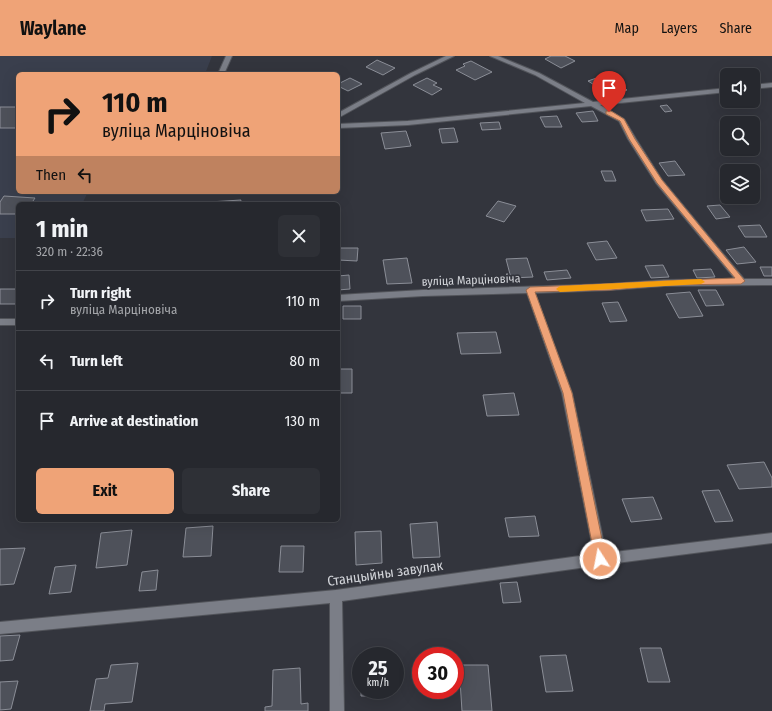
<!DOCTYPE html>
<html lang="en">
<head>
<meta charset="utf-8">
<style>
  :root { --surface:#26282e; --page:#2e3036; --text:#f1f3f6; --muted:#a4a6aa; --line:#42444a; --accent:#efa377 }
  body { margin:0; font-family:"Fira Sans Condensed",sans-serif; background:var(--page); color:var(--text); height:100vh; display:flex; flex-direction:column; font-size:15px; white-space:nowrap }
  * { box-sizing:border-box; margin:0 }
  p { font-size:13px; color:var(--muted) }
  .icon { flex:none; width:22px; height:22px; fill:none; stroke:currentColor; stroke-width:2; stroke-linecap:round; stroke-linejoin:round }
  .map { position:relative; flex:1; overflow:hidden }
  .details { position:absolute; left:16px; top:146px; width:324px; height:320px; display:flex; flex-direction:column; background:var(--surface); border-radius:6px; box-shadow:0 4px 16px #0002,0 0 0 1px var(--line) }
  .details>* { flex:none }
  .hud { position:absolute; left:16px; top:16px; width:324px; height:122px; border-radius:6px; box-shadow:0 4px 16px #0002,0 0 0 1px var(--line); background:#efa377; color:#111; overflow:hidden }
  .buttons { position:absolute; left:720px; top:12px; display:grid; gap:8px }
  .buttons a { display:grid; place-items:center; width:40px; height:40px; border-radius:6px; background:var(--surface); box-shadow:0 4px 16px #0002,0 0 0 1px var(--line); font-size:20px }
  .speed { position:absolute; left:352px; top:591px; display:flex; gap:8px; font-size:20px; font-weight:700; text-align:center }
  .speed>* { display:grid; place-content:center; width:52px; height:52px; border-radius:50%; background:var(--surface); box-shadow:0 4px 16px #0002,0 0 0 1px var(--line); line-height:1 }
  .speed small { font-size:10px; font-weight:400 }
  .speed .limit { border:6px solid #d22; background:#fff; color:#111 }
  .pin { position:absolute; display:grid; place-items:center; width:34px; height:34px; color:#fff; margin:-41px -17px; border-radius:50% 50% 50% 0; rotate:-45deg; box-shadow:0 0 4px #0007 }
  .pin .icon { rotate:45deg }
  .me { position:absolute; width:44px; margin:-22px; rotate:349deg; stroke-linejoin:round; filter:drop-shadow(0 0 3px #0008) }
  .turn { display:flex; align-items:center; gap:14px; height:84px; padding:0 20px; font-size:18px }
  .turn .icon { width:52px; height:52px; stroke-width:2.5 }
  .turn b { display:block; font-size:28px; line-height:34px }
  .then { display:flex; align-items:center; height:38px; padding:0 20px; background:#0003; gap:8px; font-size:15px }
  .round { display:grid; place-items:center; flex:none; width:42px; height:42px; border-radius:6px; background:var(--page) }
  .summary { display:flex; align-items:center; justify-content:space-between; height:68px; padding:0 20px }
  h1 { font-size:24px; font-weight:700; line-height:30px }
  .button { display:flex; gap:8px; margin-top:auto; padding:8px 20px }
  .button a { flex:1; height:46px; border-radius:6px; background:var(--accent); color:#111; font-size:16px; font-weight:700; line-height:46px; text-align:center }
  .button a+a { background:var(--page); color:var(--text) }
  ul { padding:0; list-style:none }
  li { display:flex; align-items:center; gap:12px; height:60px; padding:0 20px; border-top:1px solid var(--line) }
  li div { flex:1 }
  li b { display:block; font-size:15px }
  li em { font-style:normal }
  header { display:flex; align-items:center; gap:24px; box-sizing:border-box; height:56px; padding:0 20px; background:var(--accent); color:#111 }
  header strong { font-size:19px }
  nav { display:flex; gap:22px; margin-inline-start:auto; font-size:14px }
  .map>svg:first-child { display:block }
  .built { fill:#3a3f4d }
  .building { fill:#4e515a; stroke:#8b8e97 }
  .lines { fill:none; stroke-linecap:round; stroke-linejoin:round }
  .minor-casing { stroke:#52545a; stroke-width:2 }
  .minor { fill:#7b7e87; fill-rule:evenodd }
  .route { fill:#efa377; stroke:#9b6a4d }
  .slow { fill:#f59e0b }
  .labels { text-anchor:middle; stroke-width:3.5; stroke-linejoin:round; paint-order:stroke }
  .street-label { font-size:12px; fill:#d2d4d9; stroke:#33353d }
  .near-street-label { font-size:14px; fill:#d2d4d9; stroke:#33353d }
</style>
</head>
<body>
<header>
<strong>Waylane</strong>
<nav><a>Map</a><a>Layers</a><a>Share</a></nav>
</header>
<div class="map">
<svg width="772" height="655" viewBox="0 0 772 655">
  <rect width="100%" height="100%" fill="#33353d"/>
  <path class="built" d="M0,0H212L205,18H18V136H88L82,148H18V182H0Z"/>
  <path class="building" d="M551,0H565L575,5L561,12L545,3Z
    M377,4L395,12L383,19L366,11Z
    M471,5L492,16L475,24L456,14L465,10L463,8Z
    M605,19L627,34L610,39L588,25Z
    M350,22L362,28L348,35L338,30V28Z
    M427,22L437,27L433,29L442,33L432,39L413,29Z
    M667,49L672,55L665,56L660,50Z
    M0,51H18V72H0Z
    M593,55L598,65L582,66L576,57Z
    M557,60L562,71H545L540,61Z
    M499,66L501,73L482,74L480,67Z
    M454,72L458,86L442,87L439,73Z
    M406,75L411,90L385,93L381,77Z
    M675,105L685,119L668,120L659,107Z
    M601,115H612L616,125H605Z
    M753,136H755L760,143H741L739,141H753Z
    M4,140L35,142L31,148H18V158H0V146Z
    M241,144L240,148H209V146Z
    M498,145L516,150L504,166L486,160Z
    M720,149L730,161L716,163L707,150Z
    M668,153L674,163L646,165L641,154Z
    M760,169L767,181H745L738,170Z
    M607,185L617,202L596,204L587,187Z
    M744,191L756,206L737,208L726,194Z
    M338,192H358L357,205L338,204Z
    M407,202L412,227L387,228L383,204Z
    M527,202L533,221L511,222L506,203Z
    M663,209L669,221L651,222L645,210Z
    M760,211H772V220H764Z
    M711,213L715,221L697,222L693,214Z
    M567,214L571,222L547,224L544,216Z
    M349,219L350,233L338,234V220Z
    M0,233H18V248H0Z
    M698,234H716L724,249L706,250Z
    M690,236L703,260L679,262L666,238Z
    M618,246L627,265L610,266L602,247Z
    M343,250H361V263H343Z
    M496,276L501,297L461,298L457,277Z
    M338,313H352V337H338Z
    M514,337L519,359L487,360L483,339Z
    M764,406L772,422V431L739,433L727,409Z
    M719,434L733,465L715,466L702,435Z
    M653,441L662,463L631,466L622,443Z
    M535,460L539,480L509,481L505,462Z
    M437,466L440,501L413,502L410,468Z
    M213,470L211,500L183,501L186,472Z
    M132,474L127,509L96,512L101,477Z
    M381,475L382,507L356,509L355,476Z
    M281,490H304L303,516H279Z
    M25,492L14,528L0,529V493Z
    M76,509L71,536L49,538L55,511Z
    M158,514L156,534L139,535L142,516Z
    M517,526L521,546L503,547L500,527Z
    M20,579L13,604L0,605V580Z
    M640,592H661L670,626H648Z
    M566,599L573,635L546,636L540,600Z
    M138,607L132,646L105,648L104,655H90L96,623L108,622L111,609Z
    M459,609H488L492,655H462Z
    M300,612L301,648L308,647V655H265V651L272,650L273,614Z
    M18,625L11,653L0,654V626Z
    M361,634H388V640H361Z"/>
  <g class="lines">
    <defs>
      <path id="minor" d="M226,0H232L224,18H218Z
        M446,0H454L415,19L338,62V57L411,17Z
        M490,0H498L539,17L593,46L727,32V36L600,49L624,63L636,83L662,124L744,223H772V229L664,230L611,234L535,237L572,337L606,497L772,477V487L601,509L342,545L344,655H330V547L0,578V566L336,534L594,498L562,337L527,237L423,240L338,245V239L423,234L611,228L664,224L735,223L656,127L628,83L619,65L591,50L408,69L338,72V68L408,65L585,47L535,19Z
        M772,27V31L753,33V29Z
        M0,263H18V269H0Z"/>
    </defs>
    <use href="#minor" class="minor-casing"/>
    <use href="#minor" class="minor"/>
  </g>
  <path class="route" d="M606,55H611L624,63L635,83L662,124L745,225L741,228L664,229L611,234L535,236L572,337L606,503L604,506L600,508L597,506L595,503L563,337L526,234L530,231C599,229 666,224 735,222L657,127L629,83L620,65L606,58Z"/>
  <path class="slow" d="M701,223L705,226L701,228L560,236L556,233L560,230Z"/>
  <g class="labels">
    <g class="street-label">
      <text transform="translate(471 224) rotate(-2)" y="4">вуліца Марціновіча</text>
    </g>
    <g class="near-street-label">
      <text transform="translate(385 517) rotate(-8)" y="5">Станцыйны завулак</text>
    </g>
  </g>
</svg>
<div class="buttons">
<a><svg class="icon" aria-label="sound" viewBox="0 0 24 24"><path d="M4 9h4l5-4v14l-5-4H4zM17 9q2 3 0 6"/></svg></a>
<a><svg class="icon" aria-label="search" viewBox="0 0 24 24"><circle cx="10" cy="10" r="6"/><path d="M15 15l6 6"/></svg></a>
<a><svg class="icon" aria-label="layers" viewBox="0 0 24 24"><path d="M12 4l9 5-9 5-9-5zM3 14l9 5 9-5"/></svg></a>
</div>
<div class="speed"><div>25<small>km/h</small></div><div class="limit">30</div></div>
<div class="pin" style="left:609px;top:56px;background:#d93025"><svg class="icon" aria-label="arrive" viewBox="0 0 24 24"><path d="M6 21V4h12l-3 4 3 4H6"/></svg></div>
<svg class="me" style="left:600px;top:503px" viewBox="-20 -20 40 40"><circle r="17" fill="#efa377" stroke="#fff" stroke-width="3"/><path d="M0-11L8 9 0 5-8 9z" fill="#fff"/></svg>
<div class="hud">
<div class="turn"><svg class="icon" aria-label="right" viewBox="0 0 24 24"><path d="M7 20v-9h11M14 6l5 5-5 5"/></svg><div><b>110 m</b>вуліца Марціновіча</div></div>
<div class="then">Then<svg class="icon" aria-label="left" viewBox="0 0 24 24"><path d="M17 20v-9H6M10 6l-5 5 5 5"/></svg></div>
</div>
<section class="details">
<div class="summary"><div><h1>1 min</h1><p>320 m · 22:36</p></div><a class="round"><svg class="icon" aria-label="close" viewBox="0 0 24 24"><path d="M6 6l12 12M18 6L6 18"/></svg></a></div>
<ul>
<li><svg class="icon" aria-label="right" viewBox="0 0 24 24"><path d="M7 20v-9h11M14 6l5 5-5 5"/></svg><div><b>Turn right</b><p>вуліца Марціновіча</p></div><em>110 m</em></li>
<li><svg class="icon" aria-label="left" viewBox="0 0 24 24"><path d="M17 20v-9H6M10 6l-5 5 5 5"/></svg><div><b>Turn left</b></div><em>80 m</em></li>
<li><svg class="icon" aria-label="arrive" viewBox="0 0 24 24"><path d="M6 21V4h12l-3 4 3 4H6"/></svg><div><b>Arrive at destination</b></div><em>130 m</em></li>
</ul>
<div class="button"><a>Exit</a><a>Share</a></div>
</section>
</div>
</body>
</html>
